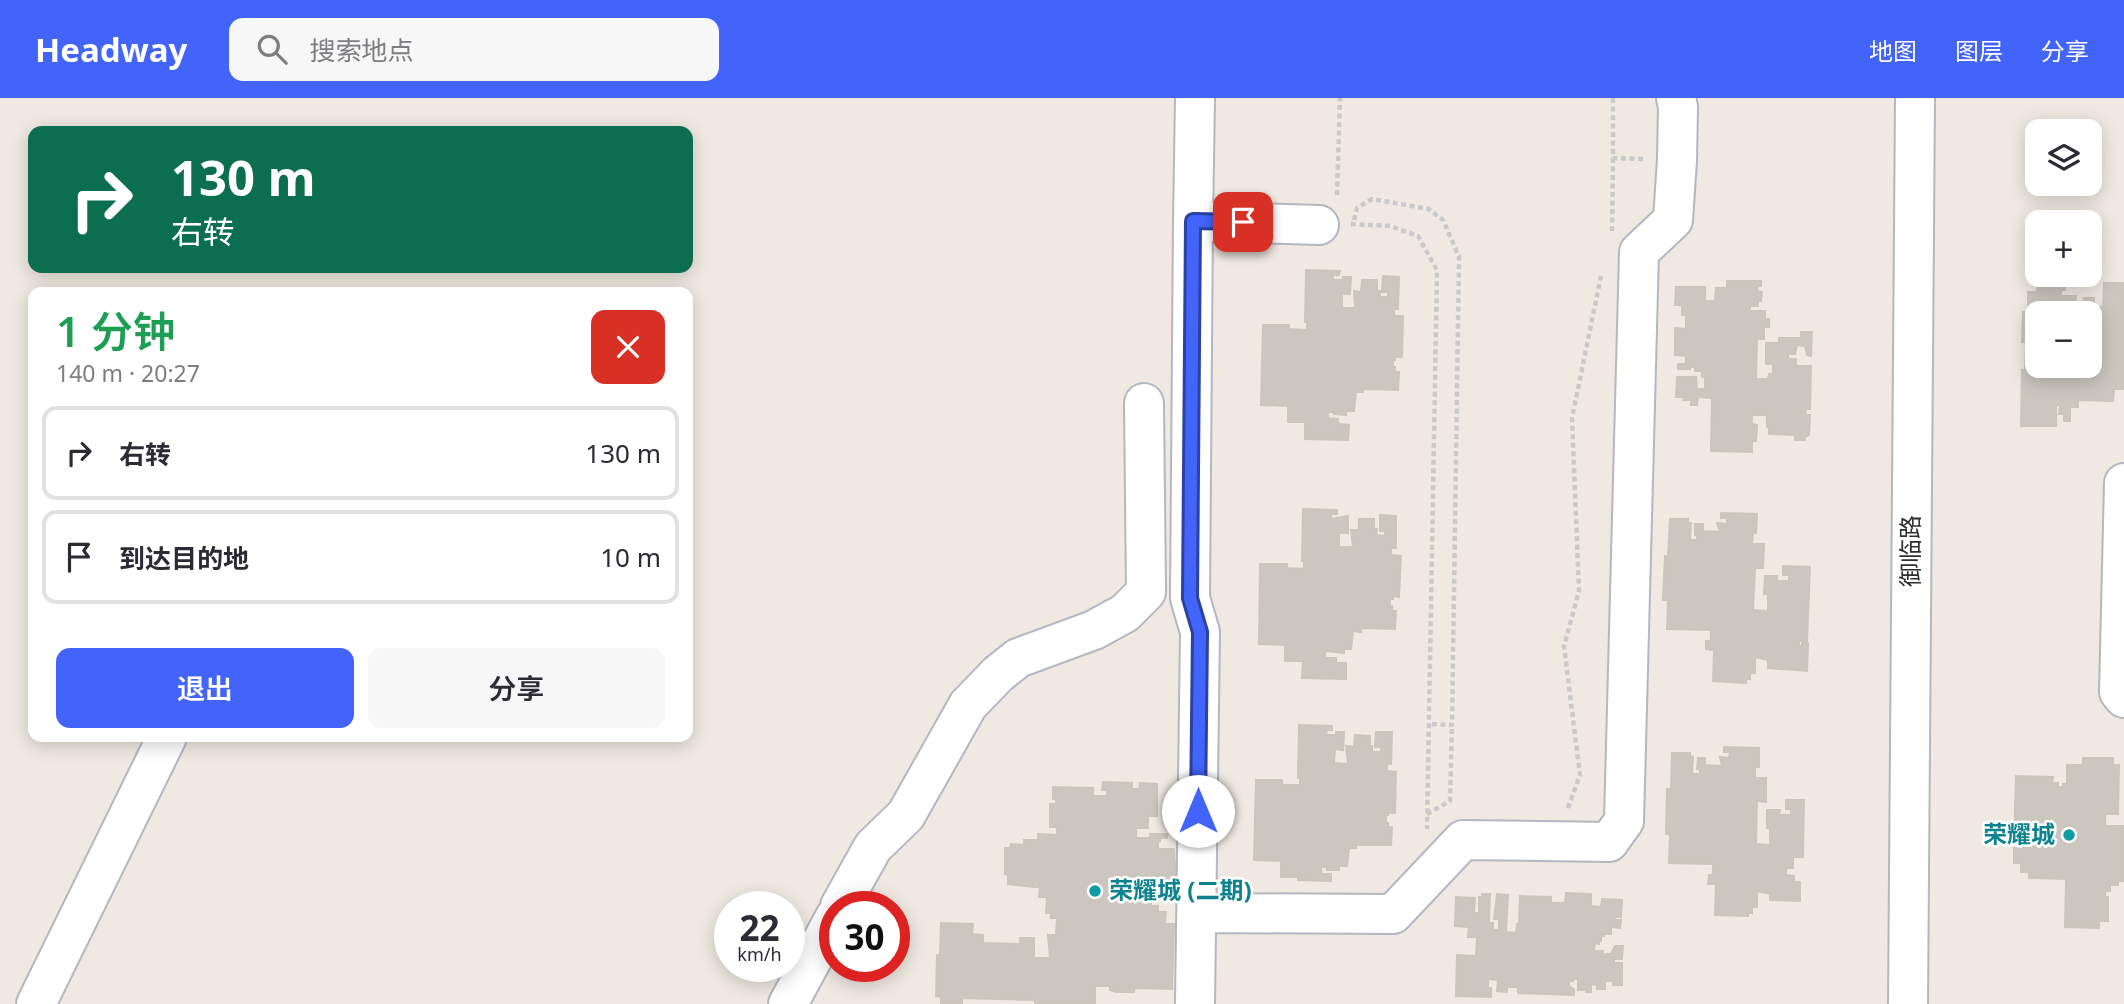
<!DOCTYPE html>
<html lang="zh">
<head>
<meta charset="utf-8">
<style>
  :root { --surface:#fff; --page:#f7f7f7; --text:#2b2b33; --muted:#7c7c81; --line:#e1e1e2; --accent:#4264fb }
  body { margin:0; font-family:"Noto Sans","Noto Sans SC",sans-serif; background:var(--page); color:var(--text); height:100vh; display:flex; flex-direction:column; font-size:26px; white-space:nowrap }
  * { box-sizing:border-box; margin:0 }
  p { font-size:23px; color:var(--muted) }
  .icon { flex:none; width:38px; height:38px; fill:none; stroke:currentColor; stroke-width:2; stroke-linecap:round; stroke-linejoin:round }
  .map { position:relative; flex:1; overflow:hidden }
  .sheet { position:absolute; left:28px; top:189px; width:665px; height:455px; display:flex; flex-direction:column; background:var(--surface); border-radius:14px; box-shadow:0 4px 18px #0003 }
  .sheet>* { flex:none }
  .hud { position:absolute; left:28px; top:28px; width:665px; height:147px; border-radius:14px; box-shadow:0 4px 18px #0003; background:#0b6e4f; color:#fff; overflow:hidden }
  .fabs { position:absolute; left:2025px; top:21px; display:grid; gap:14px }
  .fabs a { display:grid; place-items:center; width:77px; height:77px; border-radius:14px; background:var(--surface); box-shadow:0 4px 18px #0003; font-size:35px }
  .speed { position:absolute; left:714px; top:793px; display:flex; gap:14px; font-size:35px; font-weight:700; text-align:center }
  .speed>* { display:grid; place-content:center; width:91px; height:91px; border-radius:50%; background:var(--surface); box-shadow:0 4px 18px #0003; line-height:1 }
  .speed small { font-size:18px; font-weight:400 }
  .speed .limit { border:10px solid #d22; background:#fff; color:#111 }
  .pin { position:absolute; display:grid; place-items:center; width:60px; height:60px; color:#fff; margin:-30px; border-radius:14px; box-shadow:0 4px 10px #0006 }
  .me { position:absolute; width:77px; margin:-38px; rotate:0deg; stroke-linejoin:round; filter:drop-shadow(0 0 5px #0008) }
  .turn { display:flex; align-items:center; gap:24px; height:147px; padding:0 28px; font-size:32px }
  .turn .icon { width:91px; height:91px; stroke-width:2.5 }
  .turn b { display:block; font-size:49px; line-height:60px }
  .round { display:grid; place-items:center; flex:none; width:74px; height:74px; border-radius:14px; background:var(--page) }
  .headline { display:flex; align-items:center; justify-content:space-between; height:119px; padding:0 28px }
  h1 { font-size:42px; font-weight:600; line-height:52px; color:#1e9e55 }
  .action { display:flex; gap:14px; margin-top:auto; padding:14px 28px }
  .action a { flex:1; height:80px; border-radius:14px; background:var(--accent); color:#fff; font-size:28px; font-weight:600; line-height:80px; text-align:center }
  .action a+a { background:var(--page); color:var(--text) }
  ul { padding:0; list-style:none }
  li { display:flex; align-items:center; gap:21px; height:94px; margin:0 14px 10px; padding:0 14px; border:4px solid var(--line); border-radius:14px }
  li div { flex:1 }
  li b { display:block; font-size:26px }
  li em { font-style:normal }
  header { display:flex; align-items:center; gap:42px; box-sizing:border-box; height:98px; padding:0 35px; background:var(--accent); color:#fff }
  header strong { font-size:33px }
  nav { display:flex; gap:38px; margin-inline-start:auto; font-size:24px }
  .search { width:490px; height:63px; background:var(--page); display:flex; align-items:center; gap:18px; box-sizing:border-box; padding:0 24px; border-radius:14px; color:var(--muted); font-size:26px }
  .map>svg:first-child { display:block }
  .building { fill:#cbc7bf; stroke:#cbc5ba; stroke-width:2; fill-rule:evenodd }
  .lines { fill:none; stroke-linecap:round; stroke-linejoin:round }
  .street-casing { stroke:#b4b7c1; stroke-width:42 }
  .secondary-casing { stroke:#b4b7c1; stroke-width:42 }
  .path { stroke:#c9c9c9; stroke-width:4.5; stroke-dasharray:5 3.5; stroke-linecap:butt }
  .street { stroke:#fff; stroke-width:38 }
  .secondary { stroke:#fff; stroke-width:38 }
  .route-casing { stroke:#2b41a3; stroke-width:18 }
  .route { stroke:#4264fb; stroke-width:12 }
  .culture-dot { fill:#0f9aa8; stroke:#fff; stroke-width:2.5 }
  .labels { text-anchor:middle; stroke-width:5; stroke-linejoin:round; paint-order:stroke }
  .street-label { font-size:24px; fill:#2e2e2e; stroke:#fff }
  .culture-label { font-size:24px; font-weight:bold; fill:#0d838f; stroke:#fff; text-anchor:end }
</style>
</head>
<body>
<header>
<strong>Headway</strong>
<div class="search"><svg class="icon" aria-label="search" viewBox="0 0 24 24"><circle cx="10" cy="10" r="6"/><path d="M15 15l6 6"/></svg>搜索地点</div>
<nav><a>地图</a><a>图层</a><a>分享</a></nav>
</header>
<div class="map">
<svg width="2124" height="906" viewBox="0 0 2124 906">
  <rect width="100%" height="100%" fill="#efe9e1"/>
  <path class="building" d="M1306,172L1340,173L1339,177H1333V182H1343V179H1351L1350,196H1342V210H1355L1354,193L1361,194L1362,182H1377V193H1380V199H1388V194H1382L1383,178L1399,179L1398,211H1394V218H1403L1402,259H1395V262H1393V269H1395V274H1399L1398,292L1363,291V294H1356L1354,313H1346V317L1334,316V314H1328V320L1338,321V326L1349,327L1348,342L1305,341V324H1288V308L1261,307L1263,227H1289V231L1307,232V224H1305Z
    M1727,183H1761V188H1758L1757,193L1762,194L1761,203H1758V208H1750V213H1765V221H1769V229H1764V241H1757L1756,281H1768L1769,276H1773V266H1766V245H1779V240H1801V234H1812L1811,258L1807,257L1805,248L1797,247L1795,256H1788V261H1796V268H1811L1810,311H1806L1805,317H1810L1809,337L1805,339V342H1795V337L1769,336V329H1767V317H1752V326L1757,327L1756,343H1752V354L1711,353L1712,300L1698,299L1697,307H1691V302H1683L1684,299H1676L1677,279H1696L1697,291H1705V279H1702V273H1695V269H1690V271H1678V266H1686V259L1688,258L1675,257V230L1686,231V217H1682V207H1675L1676,189H1705V203H1715L1716,190H1727Z
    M2104,185H2124V291H2114L2113,303L2078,302V309H2070V323H2064V316H2059L2060,307H2056V328H2021L2022,272H2025L2026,244H2022L2023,214H2028V194H2037V190H2056V186L2065,187V192H2061V198H2076L2075,208H2084V200H2094V209H2103ZM2037,215H2090V268H2037Z
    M1303,411L1337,412V416H1331V421L1348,418V435H1339V449H1353L1351,432H1359V421H1374V431H1377L1376,437L1385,438V433H1380V417L1396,418V450H1391V457L1401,458L1399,499L1393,498V501H1390V508H1392V513H1396L1395,531L1361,530V534L1353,533L1351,551H1344V555L1325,553V560H1336V565H1346V581L1302,580L1303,563H1285V547L1259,546L1260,466H1287V470L1304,471V464L1302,463Z
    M1721,415L1757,416L1756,435H1753L1752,446H1764L1763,470H1755L1753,512L1768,513V496H1764L1765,478H1777V483H1789V477H1783V468L1810,469L1807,543H1799V548H1802V545H1808L1807,573L1768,570V562L1755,559V575H1750V581H1746V585L1713,583L1714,552L1706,551V543H1711V532L1667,531L1668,502H1663L1665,458H1668L1670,421H1688V425H1691L1690,442H1697V437H1695V426H1703V433L1720,434L1717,425L1727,426V420H1721Z
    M1299,627L1332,628V632H1327L1326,637H1336V634H1344L1343,652L1335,651L1334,665L1348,666L1346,648L1354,649L1355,637L1370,638V648H1372V654H1381V649H1375L1376,634H1392L1391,666H1387V673L1396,674L1395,715H1388V717H1386V724L1388,725V729H1392L1391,747H1356V750H1349L1347,768H1339V772H1327V769H1321V776H1331V783L1298,782V779H1281V763L1254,762L1256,682H1282V687H1300V680H1298Z
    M1724,649L1759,650V669H1755V680H1766V704L1757,703L1756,746L1770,747V730H1767V712H1780L1779,717H1791V711H1786V702H1804L1803,759H1793V770H1786V777L1794,778V784H1800V803L1770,802V796L1757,793V809H1752V815H1748V818L1715,817L1716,786H1708L1709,777H1713V766L1669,765L1670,736H1666L1667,691L1671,692L1672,655H1690V658L1693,659L1692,676H1700V671H1697L1698,660H1705V667L1722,668L1720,659L1729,660L1730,654H1724Z
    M2083,660H2113V667H2119L2118,716H2105V728H2124V783H2118V787H2110V793H2105V799H2108V823H2099V830L2065,829L2066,781L2029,780V774H2021V765H2014V750H2019V745H2014L2016,678L2053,679L2052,685H2058V689H2063V686H2067V667H2083Z
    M1103,684L1132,685V691H1139L1140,685L1157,686V718H1148V730H1136V740H1150V736H1167V740H1160V743H1158V751H1174L1176,784H1152L1151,796H1137L1136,804H1151V808H1158V814H1166L1165,826H1174L1172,891L1134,890V894H1116L1110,892V888H1095V906H1035V902L962,900V905H941V899L936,898L937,857H940L941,825L973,826L972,836L983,837V845L1020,846V840H1034V860H1050L1048,837H1056L1057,820H1051V815H1046L1047,799H1039L1040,789H1036L1037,784H1034V789L1008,786V777L1005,776V750H1010L1011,746L1024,747V742H1038V736L1057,737V729H1050V706H1056V701H1053V689L1093,690V698H1107V692H1102Z
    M1566,795L1591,796V808L1601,809L1602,801L1622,802L1621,819H1615V822H1621L1620,830L1611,829V836H1604V838H1601V843H1599V846L1595,845L1594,853H1603V857L1606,858V856H1611L1615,848H1623L1622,861H1614V865H1622V887H1613V883H1605V891H1597V887L1591,886V894H1586V892H1578V881H1573V883H1569V888L1574,891V897L1518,895V889H1507V894L1497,893L1498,882L1488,881V890H1491V899L1456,898L1457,857L1476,858L1477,839H1468L1469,829L1455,828L1456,799L1475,800L1474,815H1477V819L1479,820V799H1482V796H1490L1489,825H1493V832H1499V821H1494L1497,796L1508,797L1506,834L1516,835L1517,826H1519L1520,798L1551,799V805H1565Z"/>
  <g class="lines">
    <defs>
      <path id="street" d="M1195,0L1193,123L1319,127
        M1193,123L1190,500L1200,534L1195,906
        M2124,385L2119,594L2124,600
        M840,808L873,749L906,717L968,607L998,576L1018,560L1094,532L1125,515L1146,494L1144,305
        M1197,815L1393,816L1463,742L1609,744L1624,723L1639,154L1673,122L1677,62L1678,9L1676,0
        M36,906L167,639
        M788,906L835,819"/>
      <path id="secondary" d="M1908,906L1915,0"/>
    </defs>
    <use href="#street" class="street-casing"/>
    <use href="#secondary" class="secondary-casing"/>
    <path class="path" d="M1613,0V60L1643,61
      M1337,97L1340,0
      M1354,122L1357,110L1372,101L1429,111L1443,122L1459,159L1452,627L1429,626
      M1351,126L1390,128L1418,138L1437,172L1427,731
      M1612,133L1613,60
      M1568,710L1580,677L1564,548L1579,493L1572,320L1601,178
      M1427,716L1450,703L1452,627"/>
    <use href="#street" class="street"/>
    <use href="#secondary" class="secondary"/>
  </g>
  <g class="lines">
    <defs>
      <path id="route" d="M1198,713L1200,534L1190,500L1193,123L1243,124"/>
    </defs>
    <use href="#route" class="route-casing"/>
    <use href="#route" class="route"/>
  </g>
  <g class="culture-dot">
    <circle cx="2069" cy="737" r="7"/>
    <circle cx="1095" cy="793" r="7"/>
  </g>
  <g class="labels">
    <g class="street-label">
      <text transform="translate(1911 453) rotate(-90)" y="8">御临路</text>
    </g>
    <g class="culture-label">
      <text x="2055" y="745">荣耀城</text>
      <text x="1109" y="801" text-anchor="start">荣耀城 (二期)</text>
    </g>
  </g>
</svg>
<div class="fabs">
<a><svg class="icon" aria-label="layers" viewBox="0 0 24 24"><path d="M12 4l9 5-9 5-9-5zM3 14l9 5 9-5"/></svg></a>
<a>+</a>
<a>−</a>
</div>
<div class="speed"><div>22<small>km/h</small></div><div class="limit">30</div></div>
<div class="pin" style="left:1243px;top:124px;background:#d93025"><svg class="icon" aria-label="arrive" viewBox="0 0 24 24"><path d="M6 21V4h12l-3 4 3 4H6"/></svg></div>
<svg class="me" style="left:1198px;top:713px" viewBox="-20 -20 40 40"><circle r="19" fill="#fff"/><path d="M0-13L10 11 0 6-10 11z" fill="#4264fb"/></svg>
<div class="hud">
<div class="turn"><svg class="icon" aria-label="right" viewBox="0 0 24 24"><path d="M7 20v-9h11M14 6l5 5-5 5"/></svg><div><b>130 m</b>右转</div></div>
</div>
<section class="sheet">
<div class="headline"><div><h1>1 分钟</h1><p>140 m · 20:27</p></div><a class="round" style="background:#d93025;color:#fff"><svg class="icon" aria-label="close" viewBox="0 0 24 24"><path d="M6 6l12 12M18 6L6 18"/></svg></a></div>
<ul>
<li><svg class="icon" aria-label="right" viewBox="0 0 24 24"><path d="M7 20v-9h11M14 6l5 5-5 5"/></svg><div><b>右转</b></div><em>130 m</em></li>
<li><svg class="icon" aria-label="arrive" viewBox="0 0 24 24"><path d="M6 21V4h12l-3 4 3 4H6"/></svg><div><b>到达目的地</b></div><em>10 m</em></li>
</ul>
<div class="action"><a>退出</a><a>分享</a></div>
</section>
</div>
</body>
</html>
